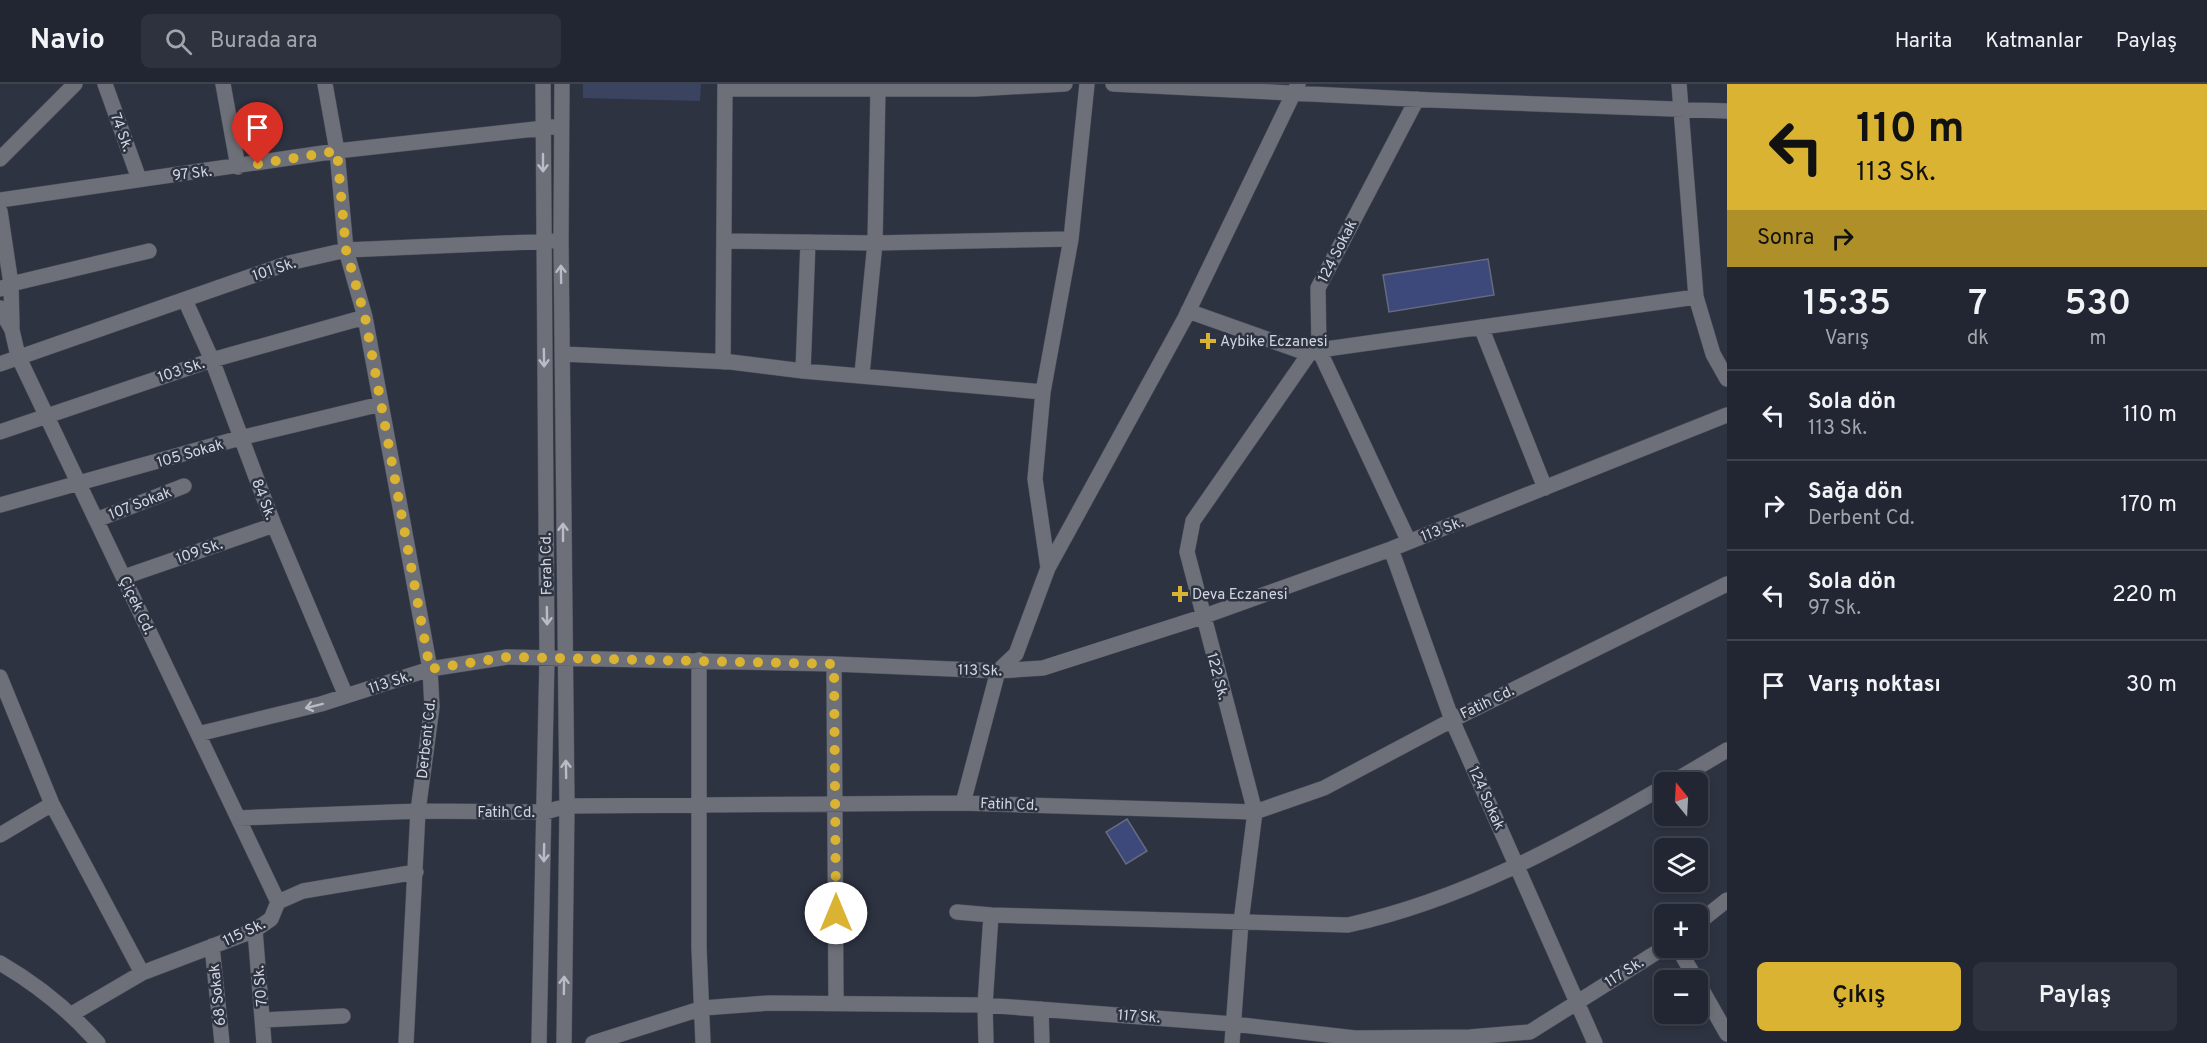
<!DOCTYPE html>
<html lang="tr">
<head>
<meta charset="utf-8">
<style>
  :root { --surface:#222632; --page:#2e323e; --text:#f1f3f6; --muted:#a2a5ac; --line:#3f434d; --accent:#dab333 }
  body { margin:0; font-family:Overpass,sans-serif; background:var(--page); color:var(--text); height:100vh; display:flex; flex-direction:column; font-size:22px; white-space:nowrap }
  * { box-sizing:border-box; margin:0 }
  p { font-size:20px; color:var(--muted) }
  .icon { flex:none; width:33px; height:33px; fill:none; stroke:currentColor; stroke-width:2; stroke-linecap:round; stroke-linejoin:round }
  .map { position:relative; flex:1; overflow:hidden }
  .panel { display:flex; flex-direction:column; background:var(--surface); width:480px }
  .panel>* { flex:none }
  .top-card { background:#dab333; color:#111; overflow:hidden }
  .needle { width:39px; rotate:342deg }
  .tools { position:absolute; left:1654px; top:688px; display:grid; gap:12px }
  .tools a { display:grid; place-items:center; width:54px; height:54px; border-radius:9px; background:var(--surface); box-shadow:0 3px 9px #0003,0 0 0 2px var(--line); font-size:30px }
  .pin { position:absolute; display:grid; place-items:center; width:51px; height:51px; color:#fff; margin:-62px -26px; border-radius:50% 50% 50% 0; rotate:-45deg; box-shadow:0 0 6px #0007 }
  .pin .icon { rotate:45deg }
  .me { position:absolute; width:66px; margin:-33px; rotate:0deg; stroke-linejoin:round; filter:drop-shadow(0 0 4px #0008) }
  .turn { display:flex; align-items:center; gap:21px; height:126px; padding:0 30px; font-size:27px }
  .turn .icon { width:78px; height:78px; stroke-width:2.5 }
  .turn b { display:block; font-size:42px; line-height:51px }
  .then { display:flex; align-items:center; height:57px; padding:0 30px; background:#0003; gap:12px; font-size:22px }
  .eta { display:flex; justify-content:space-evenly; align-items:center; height:102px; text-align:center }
  .eta b { font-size:36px; font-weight:600; line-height:42px }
  .action { display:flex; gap:12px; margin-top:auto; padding:12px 30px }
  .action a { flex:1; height:69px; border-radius:9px; background:var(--accent); color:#111; font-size:24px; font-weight:600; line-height:69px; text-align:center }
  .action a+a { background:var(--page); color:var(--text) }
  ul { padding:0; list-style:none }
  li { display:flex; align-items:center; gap:18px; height:90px; padding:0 30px; border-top:2px solid var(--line) }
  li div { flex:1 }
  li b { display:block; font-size:22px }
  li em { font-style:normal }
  header { display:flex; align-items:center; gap:36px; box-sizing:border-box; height:84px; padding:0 30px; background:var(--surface); border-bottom:2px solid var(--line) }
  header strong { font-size:28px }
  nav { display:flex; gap:33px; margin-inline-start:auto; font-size:21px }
  .search { width:420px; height:54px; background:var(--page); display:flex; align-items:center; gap:15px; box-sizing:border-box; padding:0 21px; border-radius:9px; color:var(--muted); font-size:22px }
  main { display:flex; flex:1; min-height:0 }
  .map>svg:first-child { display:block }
  .green { fill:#3a4360 }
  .building { fill:#3c497a; stroke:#666b7d; stroke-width:1.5 }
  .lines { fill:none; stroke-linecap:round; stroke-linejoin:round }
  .minor-casing { stroke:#4c505e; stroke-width:16 }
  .minor { stroke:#6d7078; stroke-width:15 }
  .oneway { stroke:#b9bcc6 }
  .route { stroke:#dab333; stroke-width:10; stroke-dasharray:0 18 }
  .poi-dot { fill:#dab333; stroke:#2e3342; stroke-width:2 }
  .labels { text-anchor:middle; stroke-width:5; stroke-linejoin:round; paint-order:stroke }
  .street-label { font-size:15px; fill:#d2d6e0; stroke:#2e3342 }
  .poi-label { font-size:15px; fill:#d2d6e0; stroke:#2e3342; text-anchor:start }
</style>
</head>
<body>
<header>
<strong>Navio</strong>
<div class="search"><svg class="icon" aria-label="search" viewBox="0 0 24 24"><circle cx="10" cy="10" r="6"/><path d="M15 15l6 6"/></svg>Burada ara</div>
<nav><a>Harita</a><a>Katmanlar</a><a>Paylaş</a></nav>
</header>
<main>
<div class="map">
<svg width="1727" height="959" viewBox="0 0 1727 959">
  <rect width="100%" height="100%" fill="#2e3342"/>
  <path class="green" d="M583,0H701L700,17L583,14Z"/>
  <path class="building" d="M1488,175L1494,211L1389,228L1383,191Z
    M1127,735L1147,767L1126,780L1106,748Z"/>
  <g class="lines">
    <defs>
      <path id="minor" d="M105,0L139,95
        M223,0L238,83
        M325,0L337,67L346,166L365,233L430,585L432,623L418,727L406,959
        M562,0L561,156L567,722L564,959
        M1113,0L1431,16L1727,27
        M1679,0L1696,213L1713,270L1727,295
        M725,5H975L1065,0
        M0,75L75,0
        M0,116L337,67L553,43
        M0,127L11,200L12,243
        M724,157L875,159L1071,155
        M0,205L11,200L149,167
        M185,216L212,276L274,441L346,612
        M0,224L12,246L18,272L278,818
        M1188,227L1309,270
        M1481,243L1545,404
        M563,270L731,278L803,287L1043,308
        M723,278L725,0
        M0,280L289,179L346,166L551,157
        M803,287L808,158
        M862,290L875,159L878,5
        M0,348L212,276L365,233
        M0,421L240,354L381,320
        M96,436L184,402
        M1409,458L1319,266L1318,204L1417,15
        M1391,465L1452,636L1595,959
        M1048,484L1035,395L1043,308L1071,155L1087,0
        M124,493L274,441
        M699,576V864L703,959
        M834,580L836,918
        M0,593L52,720L142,889
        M198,650L321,620L430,585L507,573L834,580L998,587L1043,584L1202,533L1391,465L1727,331
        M1671,699L1727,666
        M963,719L998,587L1016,570L1048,484L1185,234L1298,0
        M238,734L418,727L545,728L567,722L963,719L1255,728L1324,704L1452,636L1727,500
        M0,751L52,720
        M957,828L991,831L1348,841C1462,816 1565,760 1665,702
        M1698,839L1727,816
        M255,846L264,959
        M212,862L222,959
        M1678,864L1697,897
        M0,879C38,901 69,926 98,959
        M1698,899L1727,950
        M1041,925L1042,959
        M72,930L142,889L255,846L271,835L278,818L303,807L416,788
        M263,936L343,932
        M539,959L547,573L543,0
        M593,959L703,924L769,919L985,921L1233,940L1355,954L1470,953L1530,948L1665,863
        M986,959L985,921L991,831
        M1232,959L1241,838L1255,728L1187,468L1193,437L1309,270L1319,266L1696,213"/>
    </defs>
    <use href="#minor" class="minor-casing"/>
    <use href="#minor" class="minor"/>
  </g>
  <defs><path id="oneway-shaft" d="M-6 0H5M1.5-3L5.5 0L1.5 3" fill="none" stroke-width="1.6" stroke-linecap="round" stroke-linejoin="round" transform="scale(1.5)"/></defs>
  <g class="oneway">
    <use href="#oneway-shaft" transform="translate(543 79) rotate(90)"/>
    <use href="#oneway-shaft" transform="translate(561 190) rotate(-91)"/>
    <use href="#oneway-shaft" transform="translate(544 274) rotate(89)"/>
    <use href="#oneway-shaft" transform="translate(563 448) rotate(-90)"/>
    <use href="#oneway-shaft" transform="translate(547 532) rotate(89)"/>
    <use href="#oneway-shaft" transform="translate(314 622) rotate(166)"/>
    <use href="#oneway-shaft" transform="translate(566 685) rotate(-91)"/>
    <use href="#oneway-shaft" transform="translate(544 769) rotate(91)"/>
    <use href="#oneway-shaft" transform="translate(564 901) rotate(-89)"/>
  </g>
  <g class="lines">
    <path class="route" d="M258,80L337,67L346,166L365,233L430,585L507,573L834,580L836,829"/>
  </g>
  <g class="poi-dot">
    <path d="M1205 248h6v6h6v6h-6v6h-6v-6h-6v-6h6z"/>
    <path d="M1177 501h6v6h6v6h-6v6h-6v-6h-6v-6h6z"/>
  </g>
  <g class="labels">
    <g class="street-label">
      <text transform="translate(122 48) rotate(70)" y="5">74 Sk.</text>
      <text transform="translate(192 89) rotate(-7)" y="5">97 Sk.</text>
      <text transform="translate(1337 167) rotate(-63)" y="5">124 Sokak</text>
      <text transform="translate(274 185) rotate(-18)" y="5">101 Sk.</text>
      <text transform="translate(181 286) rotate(-18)" y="5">103 Sk.</text>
      <text transform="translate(190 369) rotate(-16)" y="5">105 Sokak</text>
      <text transform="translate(264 415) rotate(69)" y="5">84 Sk.</text>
      <text transform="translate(140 419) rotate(-21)" y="5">107 Sokak</text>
      <text transform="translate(1442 445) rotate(-21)" y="5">113 Sk.</text>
      <text transform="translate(199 467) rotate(-19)" y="5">109 Sk.</text>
      <text transform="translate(546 480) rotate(-91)" y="5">Ferah Cd.</text>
      <text transform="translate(137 521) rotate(65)" y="5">Çiçek Cd.</text>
      <text transform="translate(980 586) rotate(1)" y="5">113 Sk.</text>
      <text transform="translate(1218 592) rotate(75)" y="5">122 Sk.</text>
      <text transform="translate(390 598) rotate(-18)" y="5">113 Sk.</text>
      <text transform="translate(1487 618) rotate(-26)" y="5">Fatih Cd.</text>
      <text transform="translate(426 655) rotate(-84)" y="5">Derbent Cd.</text>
      <text transform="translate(1487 714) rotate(66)" y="5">124 Sokak</text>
      <text transform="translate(1009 720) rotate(2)" y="5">Fatih Cd.</text>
      <text x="506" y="733">Fatih Cd.</text>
      <text transform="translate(244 848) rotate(-25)" y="5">115 Sk.</text>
      <text transform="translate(1624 888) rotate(-32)" y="5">117 Sk.</text>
      <text transform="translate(260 902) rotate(-95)" y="5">70 Sk.</text>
      <text transform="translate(217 911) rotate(-96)" y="5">68 Sokak</text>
      <text transform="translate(1139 932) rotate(4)" y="5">117 Sk.</text>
    </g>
    <g class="poi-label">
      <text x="1220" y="262">Aybike Eczanesi</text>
      <text x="1192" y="515">Deva Eczanesi</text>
    </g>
  </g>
</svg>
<div class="tools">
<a><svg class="needle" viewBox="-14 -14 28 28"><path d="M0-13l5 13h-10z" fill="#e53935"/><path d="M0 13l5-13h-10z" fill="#a2a5ac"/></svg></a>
<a><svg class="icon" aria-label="layers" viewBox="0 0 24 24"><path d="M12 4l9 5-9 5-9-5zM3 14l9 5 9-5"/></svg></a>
<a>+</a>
<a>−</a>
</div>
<div class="pin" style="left:258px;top:80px;background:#d93025"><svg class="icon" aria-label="arrive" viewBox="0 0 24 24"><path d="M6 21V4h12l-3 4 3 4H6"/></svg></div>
<svg class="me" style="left:836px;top:829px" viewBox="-20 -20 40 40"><circle r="19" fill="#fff"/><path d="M0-13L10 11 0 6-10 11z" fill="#dab333"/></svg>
</div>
<section class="panel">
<div class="top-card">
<div class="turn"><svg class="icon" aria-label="left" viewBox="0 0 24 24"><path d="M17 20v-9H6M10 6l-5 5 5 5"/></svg><div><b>110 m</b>113 Sk.</div></div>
<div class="then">Sonra<svg class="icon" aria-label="right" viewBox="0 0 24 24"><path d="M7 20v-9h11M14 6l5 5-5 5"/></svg></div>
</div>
<div class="eta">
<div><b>15:35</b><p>Varış</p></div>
<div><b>7</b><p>dk</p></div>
<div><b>530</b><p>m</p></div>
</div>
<ul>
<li><svg class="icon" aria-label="left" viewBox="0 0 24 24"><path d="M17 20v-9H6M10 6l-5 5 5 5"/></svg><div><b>Sola dön</b><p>113 Sk.</p></div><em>110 m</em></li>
<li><svg class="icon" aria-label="right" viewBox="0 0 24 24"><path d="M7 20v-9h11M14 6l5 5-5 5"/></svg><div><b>Sağa dön</b><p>Derbent Cd.</p></div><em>170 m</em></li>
<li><svg class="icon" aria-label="left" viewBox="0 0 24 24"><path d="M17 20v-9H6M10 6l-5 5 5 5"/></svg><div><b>Sola dön</b><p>97 Sk.</p></div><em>220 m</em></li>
<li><svg class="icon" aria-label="arrive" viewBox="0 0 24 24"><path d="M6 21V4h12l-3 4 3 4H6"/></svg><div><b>Varış noktası</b></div><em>30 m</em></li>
</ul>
<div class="action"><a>Çıkış</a><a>Paylaş</a></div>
</section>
</main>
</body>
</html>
